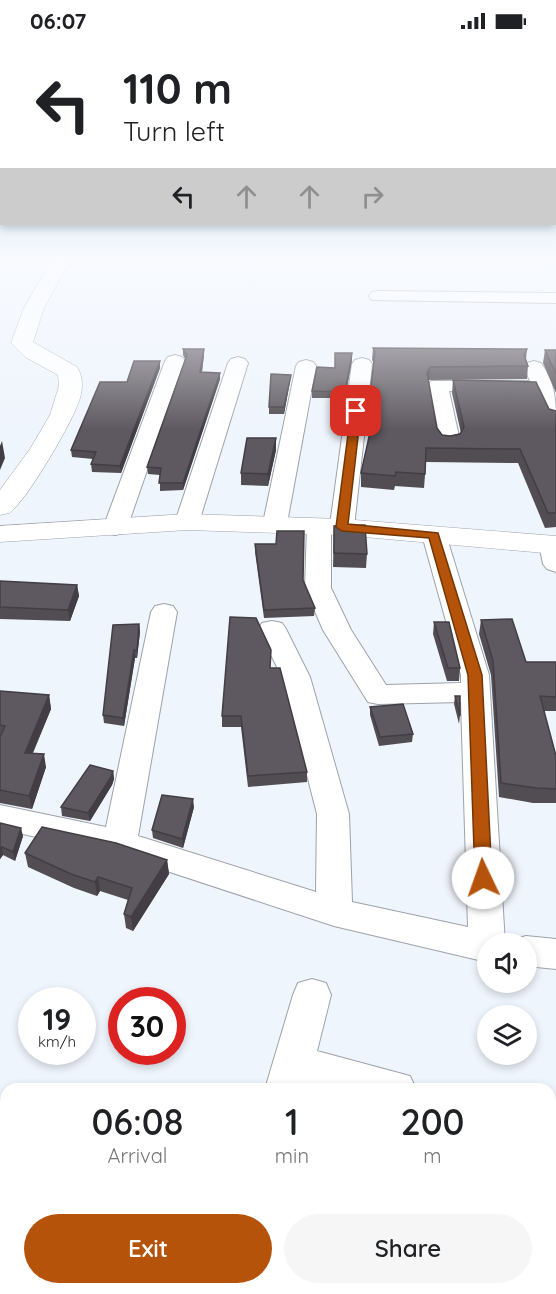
<!DOCTYPE html>
<html lang="en">
<head>
<meta charset="utf-8">
<style>
  :root { --surface:#fff; --page:#f6f6f6; --text:#202124; --muted:#757577; --accent:#b45309 }
  body { margin:0; font-family:Quicksand,sans-serif; background:var(--page); color:var(--text); height:100vh; display:flex; flex-direction:column; font-size:22px; white-space:nowrap }
  * { box-sizing:border-box; margin:0 }
  p { font-size:20px; color:var(--muted) }
  .icon { flex:none; width:33px; height:33px; fill:none; stroke:currentColor; stroke-width:2; stroke-linecap:round; stroke-linejoin:round }
  .map { position:relative; flex:1; overflow:hidden }
  .panel { position:absolute; left:0px; top:1041px; width:556px; height:212px; display:flex; flex-direction:column; background:var(--surface); border-radius:18px 18px 0 0; box-shadow:0 3px 9px #0003 }
  .panel>* { flex:none }
  .banner { position:absolute; left:0px; top:0px; width:556px; height:183px; box-shadow:0 3px 9px #0003; background:#fff; color:var(--text); overflow:hidden }
  .tools { position:absolute; left:477px; top:891px; display:grid; gap:12px }
  .tools a { display:grid; place-items:center; width:60px; height:60px; border-radius:50%; background:var(--surface); box-shadow:0 3px 9px #0003; font-size:30px }
  .speed { position:absolute; left:18px; top:945px; display:flex; gap:12px; font-size:30px; font-weight:700; text-align:center }
  .speed>* { display:grid; place-content:center; width:78px; height:78px; border-radius:50%; background:var(--surface); box-shadow:0 3px 9px #0003; line-height:1 }
  .speed small { font-size:15px; font-weight:400 }
  .speed .limit { border:9px solid #d22; background:#fff; color:#111 }
  .pin { position:absolute; display:grid; place-items:center; width:51px; height:51px; color:#fff; margin:-26px; border-radius:12px; box-shadow:0 3px 9px #0006 }
  .me { position:absolute; width:66px; margin:-33px; rotate:357deg; stroke-linejoin:round; filter:drop-shadow(0 0 4px #0008) }
  .turn { display:flex; align-items:center; gap:21px; height:126px; padding:0 24px; font-size:27px }
  .turn .icon { width:78px; height:78px; stroke-width:2.5 }
  .turn b { display:block; font-size:42px; line-height:51px }
  .lanes { display:flex; align-items:center; height:57px; padding:0 24px; background:#0003; justify-content:center; gap:30px; direction:ltr }
  .lanes .off { opacity:.35 }
  .eta { display:flex; justify-content:space-evenly; align-items:center; height:102px; text-align:center }
  .eta b { font-size:36px; font-weight:600; line-height:42px }
  .button { display:flex; gap:12px; margin-top:auto; padding:12px 24px }
  .button a { flex:1; height:69px; border-radius:36px; background:var(--accent); color:#fff; font-size:24px; font-weight:600; line-height:69px; text-align:center }
  .button a+a { background:var(--page); color:var(--text) }
  .status { display:flex; justify-content:space-between; align-items:center; height:42px; padding:0 30px; background:var(--surface); direction:ltr }
  .status svg { height:16px; fill:currentColor }
  .map>svg:first-child { display:block }
  .lines { fill:none; stroke-linecap:round; stroke-linejoin:round }
  .street-casing { stroke:#9da2aa; stroke-width:2 }
  .secondary-casing { stroke:#9da2aa; stroke-width:1 }
  .street { fill:#fff; fill-rule:evenodd }
  .secondary { fill:#fff; fill-rule:evenodd }
  .wall { fill:#514d53 }
  .shaded-wall { fill:#423e43 }
  .building { fill:#5e5960; stroke:#423e43; stroke-width:1.5 }
  .route { fill:#b45309; stroke:#753606; stroke-width:1.5 }
</style>
</head>
<body>
<div class="status"><b>06:07</b><svg viewBox="0 0 49 12"><path d="M0 12V9h3v3zM5 12V6h3v6zM10 12V3h3v9zM15 12V0h3v12zM26 1h20v11H26zM47 4h2v5h-2z"/></svg></div>
<div class="map">
<svg width="556" height="1252" viewBox="0 0 556 1252">
  <rect width="100%" height="100%" fill="#eff5fd"/>
  <g class="lines">
    <defs>
      <path id="street" d="M378,249L556,251V261L372,258L369,254L372,250Z
        M175,313L182,315L185,319L127,486L124,491L115,493L106,491L103,486L165,319L168,315Z
        M238,315L245,317L248,321L199,480L196,485L187,487L178,485L175,480L228,321L231,317Z
        M362,316L369,318L372,322L354,485L351,490L342,492L333,490L331,487V546L351,588L386,643L461,641V633L422,493L425,488L434,486L443,488L446,493L489,633L505,902H488L487,920L334,884L118,813L0,787V763L106,785L151,570L155,564L164,562L173,564L177,570L138,794L316,850L317,772L282,635L258,587L262,581L272,579L282,581L286,587L310,635L349,772L352,860L468,885L461,660L378,662L368,660L323,588L305,546L307,484L310,479L319,477L328,479L330,483L352,322L355,318Z
        M306,318L313,320L316,324L287,481L284,486L275,488L266,486L263,481L296,324L299,320Z
        M534,319L541,321C555,341 556,357 556,381L549,379L535,351L449,349L460,399L457,404L449,405L441,404L438,399L428,343L431,339H530L524,325L527,321Z
        M551,495L556,496V530L547,527L543,522L539,502L542,497Z
        M526,894L556,897V927L526,924V902H511L513,898Z
        M312,937L326,941L331,953L317,1009L410,1034L416,1047H324L308,1043L307,1047H265L293,953L298,941Z
        M199,1246H247L245,1252H197Z"/>
      <path id="secondary" d="M55,213H73L44,266L33,300L77,325C83,334 83,346 80,356C75,376 25,462 9,471C6,472 3,472 0,473V448L30,407L50,373L59,344L58,333L25,315L11,301L24,266Z
        M187,472L342,477L556,494V512L342,493L187,488L0,500V484Z"/>
    </defs>
    <use href="#street" class="street-casing"/>
    <use href="#secondary" class="secondary-casing"/>
    <use href="#street" class="street"/>
    <use href="#secondary" class="secondary"/>
  </g>
  <path class="wall" d="M373,306L527,307L526,318L528,324L527,337L429,338L428,339L437,386L442,393L450,394L461,391L452,351L453,338L556,369V485L545,486L518,421L426,420L424,446L395,444L394,448L361,445V431L372,383L370,356L374,321L372,318Z
    M183,307L204,313L202,330L220,337L183,448L160,449V433L148,432L147,425L185,317L183,313Z
    M545,308H556V351L543,321Z
    M352,311V318L345,356H312V349L335,326Z
    M160,319V326L121,431L92,430L91,422L93,417L72,415L71,408L127,340Z
    M291,333L290,339L284,372H269V365Z
    M276,396V408L268,444L241,443V431Z
    M334,484L367,512L366,526L333,525Z
    M255,502L303,538L315,566L314,574L264,576L255,510Z
    M0,539L77,543L79,554L70,579L0,577Z
    M481,578L526,620H556V669H544L556,714V761H533L499,755L491,633L479,592Z
    M434,580L460,626L459,639H447L433,592Z
    M139,582L140,590L137,616H135L124,684L104,681L103,673Z
    M271,626L307,730V740L248,745L241,685H222V674Z
    M0,649L49,653L51,667L33,711L46,725L32,767L0,761Z
    M455,654L460,674L459,682L454,662Z
    M370,665L413,692L412,700L379,704L370,673Z
    M113,729L114,737L112,743L90,779L62,774L61,765Z
    M194,765L183,806L153,796L152,788Z
    M0,781L23,794L15,819L3,813L0,817Z
    M25,811L167,818L169,832L133,889L126,886L124,872L128,858L100,849L97,854L74,846L28,825Z
    M536,1246H550L556,1252H536Z"/>
  <path class="shaded-wall" d="M204,307V313L201,337L200,330Z
    M352,311V318L345,356V350Z
    M160,319V326L121,431L120,424Z
    M430,325L429,338L426,343L427,331Z
    M220,331V337L183,448V441Z
    M291,333L290,339L284,372V365Z
    M276,396V408L268,444V432Z
    M2,399L5,416L0,428V404Z
    M77,543L79,554L70,579L68,568Z
    M139,582L140,590L137,616V608Z
    M134,608L135,616L124,684L123,676Z
    M49,653L51,667L27,724L25,711Z
    M44,712L46,725L32,767L29,754Z
    M113,729L114,737L112,743L90,779L88,771Z
    M193,757L194,765L183,806L182,797Z
    M21,786L23,794L15,819L13,810Z
    M2,805L3,813L0,817V807Z
    M167,818L169,832L133,889L131,875Z
    M98,835L100,849L97,854L95,840Z"/>
  <path class="building" d="M373,306L527,307L524,313L528,324L430,325L427,331L437,386L442,393L450,394L460,392L464,385L453,338L536,340L549,367L556,369V471H548L520,407L426,406L425,432L396,430L395,434L361,431L373,377L371,343L375,310Z
    M183,307H204L200,330L220,331L183,441H159L161,426L147,425L187,313Z
    M545,308H556V332Z
    M335,311H352L345,350L312,349L317,325L335,326Z
    M134,319H160L120,424L91,422L96,410L71,408L100,340H127Z
    M271,332L291,333L284,365H269Z
    M247,396H276L268,432L241,431Z
    M365,483L367,512L334,511V484Z
    M277,489H304L303,538L315,566L264,568L255,502H276Z
    M0,539L77,543L68,568L0,565Z
    M230,575L256,576L271,608L270,626H280L307,730L248,734L241,674H222Z
    M512,577L526,620H556V655L540,654L556,714V747L536,746L501,741L493,619L481,578Z
    M434,580H449L460,626H448Z
    M139,582L137,608H134L123,676L103,673L113,583Z
    M0,649L49,653L25,711L44,712L29,754L0,748V695L5,684L0,683Z
    M455,654H460V674Z
    M403,662L413,692L380,695L370,665Z
    M90,723L113,729L111,735L88,771L61,765Z
    M162,753L193,757L182,797L152,788Z
    M0,781L21,786L13,810L2,805L0,807Z
    M42,785L116,801L167,818L131,875L124,872L132,846L98,835L95,840L71,832L25,811Z
    M550,1188L556,1189V1252H540L541,1246H550Z"/>
  <linearGradient id="sky" x2="0" y2="1"><stop stop-color="#87badd"/><stop offset="0.55" stop-color="#f8fafe"/><stop offset="1" stop-color="#f8fafe" stop-opacity="0"/></linearGradient>
  <rect width="556" height="388" fill="url(#sky)"/>
  <path class="route" d="M356,366L361,369L348,482L438,491L482,633L492,836L489,840L483,842L478,840L475,836L468,633L429,496L342,489L336,485L351,369Z"/>
</svg>
<div class="tools">
<a><svg class="icon" aria-label="sound" viewBox="0 0 24 24"><path d="M4 9h4l5-4v14l-5-4H4zM17 9q2 3 0 6"/></svg></a>
<a><svg class="icon" aria-label="layers" viewBox="0 0 24 24"><path d="M12 4l9 5-9 5-9-5zM3 14l9 5 9-5"/></svg></a>
</div>
<div class="speed"><div>19<small>km/h</small></div><div class="limit">30</div></div>
<div class="pin" style="left:356px;top:369px;background:#d93025"><svg class="icon" aria-label="arrive" viewBox="0 0 24 24"><path d="M6 21V4h12l-3 4 3 4H6"/></svg></div>
<svg class="me" style="left:483px;top:836px" viewBox="-20 -20 40 40"><circle r="19" fill="#fff"/><path d="M0-13L10 11 0 6-10 11z" fill="#b45309"/></svg>
<div class="banner">
<div class="turn"><svg class="icon" aria-label="left" viewBox="0 0 24 24"><path d="M17 20v-9H6M10 6l-5 5 5 5"/></svg><div><b>110 m</b>Turn left</div></div>
<div class="lanes"><svg class="icon" aria-label="left" viewBox="0 0 24 24"><path d="M17 20v-9H6M10 6l-5 5 5 5"/></svg><svg class="icon off" aria-label="ahead" viewBox="0 0 24 24"><path d="M12 20V5M6 11l6-6 6 6"/></svg><svg class="icon off" aria-label="ahead" viewBox="0 0 24 24"><path d="M12 20V5M6 11l6-6 6 6"/></svg><svg class="icon off" aria-label="right" viewBox="0 0 24 24"><path d="M7 20v-9h11M14 6l5 5-5 5"/></svg></div>
</div>
<section class="panel">
<div class="eta">
<div><b>06:08</b><p>Arrival</p></div>
<div><b>1</b><p>min</p></div>
<div><b>200</b><p>m</p></div>
</div>
<div class="button"><a>Exit</a><a>Share</a></div>
</section>
</div>
</body>
</html>
